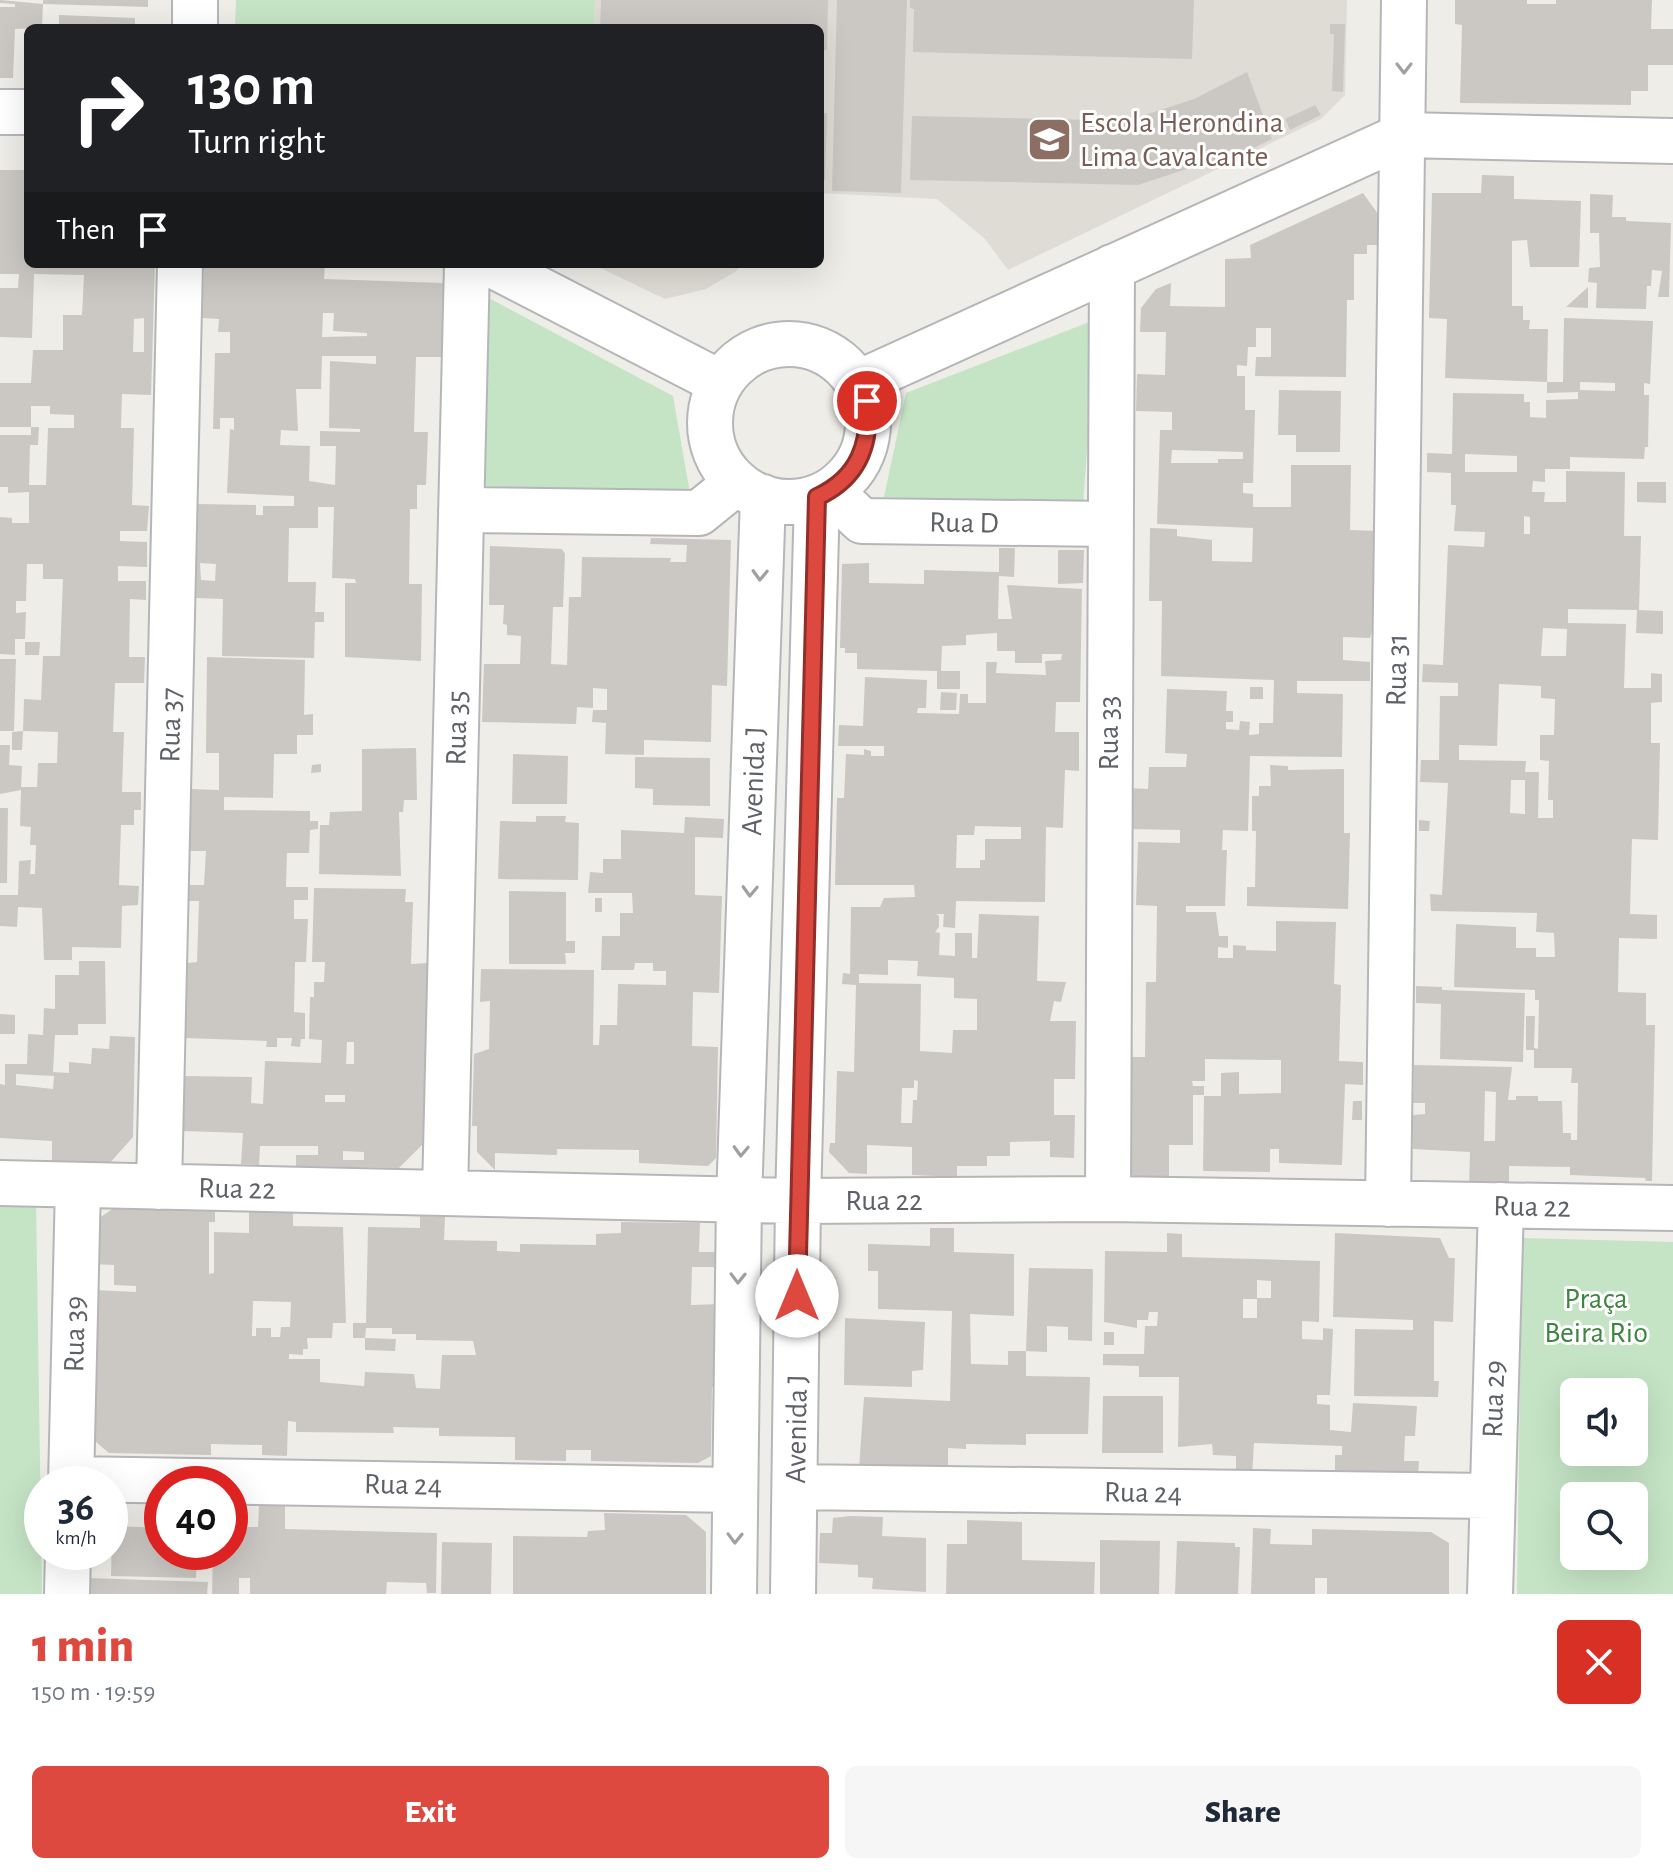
<!DOCTYPE html>
<html lang="en">
<head>
<meta charset="utf-8">
<style>
  :root { --surface:#fff; --page:#f6f6f7; --text:#1f2937; --muted:#747a83; --accent:#dd493f }
  body { margin:0; font-family:"Alegreya Sans",sans-serif; background:var(--page); color:var(--text); height:100vh; display:flex; flex-direction:column; font-size:30px; white-space:nowrap }
  * { box-sizing:border-box; margin:0 }
  p { font-size:26px; color:var(--muted) }
  .icon { flex:none; width:44px; height:44px; fill:none; stroke:currentColor; stroke-width:2; stroke-linecap:round; stroke-linejoin:round }
  .map { position:relative; height:1594px; overflow:hidden }
  .drawer { display:flex; flex-direction:column; background:var(--surface); flex:1 }
  .drawer>* { flex:none }
  .hud { position:absolute; left:24px; top:24px; width:800px; height:244px; border-radius:12px; box-shadow:0 8px 32px #0002; background:#202124; color:#fff; overflow:hidden }
  .buttons { position:absolute; left:1560px; top:1378px; display:grid; gap:16px }
  .buttons a { display:grid; place-items:center; width:88px; height:88px; border-radius:12px; background:var(--surface); box-shadow:0 8px 32px #0002; font-size:40px }
  .speed { position:absolute; left:24px; top:1466px; display:flex; gap:16px; font-size:40px; font-weight:700; text-align:center }
  .speed>* { display:grid; place-content:center; width:104px; height:104px; border-radius:50%; background:var(--surface); box-shadow:0 8px 32px #0002; line-height:1 }
  .speed small { font-size:20px; font-weight:400 }
  .speed .limit { border:12px solid #d22; background:#fff; color:#111 }
  .pin { position:absolute; display:grid; place-items:center; width:68px; height:68px; color:#fff; margin:-34px; border:4px solid #fff; border-radius:50%; box-shadow:0 2px 8px #0007 }
  .me { position:absolute; width:88px; margin:-44px; rotate:0deg; stroke-linejoin:round; filter:drop-shadow(0 0 6px #0008) }
  .turn { display:flex; align-items:center; gap:28px; height:168px; padding:0 32px; font-size:36px }
  .turn .icon { width:104px; height:104px; stroke-width:2.5 }
  .turn b { display:block; font-size:56px; line-height:68px }
  .then { display:flex; align-items:center; height:76px; padding:0 32px; background:#0003; gap:16px; font-size:30px }
  .round { display:grid; place-items:center; flex:none; width:84px; height:84px; border-radius:12px; background:var(--page) }
  .summary { display:flex; align-items:center; justify-content:space-between; height:136px; padding:0 32px }
  h1 { font-size:48px; font-weight:800; line-height:60px; color:var(--accent) }
  .button { display:flex; gap:16px; margin-top:auto; padding:16px 32px }
  .button a { flex:1; height:92px; border-radius:12px; background:var(--accent); color:#fff; font-size:32px; font-weight:800; line-height:92px; text-align:center }
  .button a+a { background:var(--page); color:var(--text) }
  .map>svg:first-child { display:block }
  .education { fill:#dfdcd5 }
  .green { fill:#c5e4c5; fill-rule:evenodd }
  .building { fill:#cbc8c4; fill-rule:evenodd }
  .lines { fill:none; stroke-linecap:round; stroke-linejoin:round }
  .minor-casing { stroke:#b4b6ba; stroke-width:48 }
  .minor { stroke:#fff; stroke-width:44 }
  .oneway { stroke:#9ea0a3 }
  .route-casing { stroke:#902f29; stroke-width:20 }
  .route { stroke:#dd493f; stroke-width:14 }
  .labels { text-anchor:middle; stroke-width:6; stroke-linejoin:round; paint-order:stroke }
  .education-label { font-size:30px; fill:#785e54; stroke:#fff; text-anchor:start }
  .street-label { font-size:30px; fill:#5e6166; stroke:#fff }
  .park-label { font-size:30px; fill:#3d8540; stroke:#fff }
</style>
</head>
<body>
<div class="map">
<svg width="1673" height="1594" viewBox="0 0 1673 1594">
  <rect width="100%" height="100%" fill="#efede7"/>
  <path class="education" d="M595,0H1347L1345,95L1321,119L1008,270L985,239L937,199L820,193V28H594Z
    M592,264H742L735,272L706,289L665,299Z"/>
  <path class="green" d="M236,0H595L594,28H235Z
    M485,296L673,396L691,499L477,496Z
    M1097,319L1083,504L884,497L906,393Z
    M0,1202H36L42,1594H0Z
    M1522,1238L1673,1242V1594H1517ZM1574,1392H1634V1452H1574ZM1574,1496H1634V1556H1574Z"/>
  <path class="building" d="M0,0L43,4L42,28L15,29L13,78H0V7H15V4L0,3Z
    M43,0H148V7L43,4Z
    M601,0H828L827,50H820V28H600Z
    M837,0H907L901,193L832,191Z
    M910,0H1194L1192,59L913,52L914,9L910,8Z
    M1455,0H1527V4H1556V0H1652L1651,29H1673V65H1648V91H1631V105L1460,103L1462,25L1455,24Z
    M59,15L135,18V28H59Z
    M1330,24H1345L1343,92L1332,91L1334,34H1330Z
    M1247,72L1272,139L1213,168L1211,161L1138,185L910,180L912,116L1139,121L1145,115L1194,99Z
    M1315,105L1321,115L1290,130L1285,119Z
    M820,113H827L825,180L820,179Z
    M0,170H28V264H155L151,395L122,394L121,428H134L132,505L149,506L147,531H120V541L147,542V567L118,566V581H146V600L130,599L129,657H145L144,683H115L113,732H124L122,792H141V810H134V825H121L119,885L139,886L138,905L122,906L121,948L72,947V960H44L42,908L18,907L17,927L0,926V895H18L19,861L31,860L30,874H35L36,845H30L31,827L20,826L21,790L0,794V745H10L9,765L22,766L21,787H37L38,763H57L58,732L23,731L22,750H12V732L23,731L24,699L41,700L43,656H60L63,579H43V564H27L26,601H16V613L26,612L25,639H15V655L0,654V517L12,518V523H29V492L8,493V487H0V435H31V427H39L38,445H30L29,485H46L48,428H74V415L50,414V406H31V427H0V383H31L33,350H63V315H82L84,275L34,274L32,338L0,337V288H18L19,274H0ZM144,318V352H133L134,319Z
    M1482,175L1514,176V199L1581,201L1579,267H1530L1527,240L1512,241V306H1523V320H1530L1529,329H1548L1547,382H1563L1564,318L1653,321L1650,384L1644,383V395H1649L1648,447H1645L1644,459L1570,457V469H1545V482L1533,481L1532,492H1545L1544,502H1566V471L1625,472L1624,536H1641L1639,610L1568,609V623L1626,624L1624,688H1651V673L1662,674V702L1651,703V743H1660L1658,840L1632,839L1630,914L1657,915V939L1619,938L1618,992L1646,993V1025H1655L1652,1181H1646L1645,1178L1570,1175V1167L1509,1166V1188L1469,1187L1470,1152L1413,1149V1115L1425,1114V1103H1413L1414,1065L1512,1067L1508,1100H1516V1096H1538V1101H1562L1563,1133H1571V1140H1577L1578,1083H1571L1572,1068H1534V1050H1526V1016H1535L1534,1048L1538,1049L1539,1000H1535V990L1454,987L1456,924L1516,927V948H1536V957H1555L1554,933L1536,932L1537,913L1431,911L1430,894L1442,895L1448,783L1420,782L1421,760H1439L1440,696H1458V683L1422,682L1423,664L1443,665L1448,545L1484,547L1485,532L1454,531L1456,505H1451V473L1427,472V453L1452,454L1453,393L1524,394V402H1530V417L1546,418V400L1578,399V392L1547,393V382L1445,378L1447,319L1429,318L1432,193H1481ZM1580,382L1615,383V391L1580,390ZM1465,454L1517,456V472H1465ZM1524,516L1530,517V534H1524ZM1543,628L1567,629L1566,656H1541ZM1499,684L1541,686V698L1555,699L1554,735H1540V760L1549,761L1548,800H1553V818H1538L1539,772H1525L1526,761L1459,760V745L1497,746ZM1511,780H1525V814L1510,813ZM1485,1091L1496,1092L1495,1141H1484Z
    M1363,193L1378,214L1377,245H1367V254H1354V300H1347L1346,377L1255,376L1256,357H1271V328H1256V347H1248L1247,366L1237,365V376H1245V410H1255L1253,483H1243V493L1253,494V507H1291V465H1351L1350,530L1378,531L1374,624L1370,638L1343,637V660L1370,662V681H1297V693L1343,694L1342,757L1250,756L1248,831L1223,830L1222,850H1227L1225,906H1186V912H1216L1219,936H1228V948L1218,947V958H1233V945L1246,946V950L1276,951V921L1336,922L1334,984L1341,985L1339,1061L1363,1062V1085L1345,1084L1342,1165L1279,1163V1149H1270V1172L1203,1171L1204,1096H1221V1073L1239,1072V1094L1281,1093V1060L1205,1059V1081H1192L1193,1086H1204V1095H1193V1145H1169V1181H1137L1120,1158L1122,1057H1145L1146,982H1156L1157,906L1136,905L1138,842L1180,843V830L1128,829L1129,788L1148,789L1149,767H1186L1187,754L1165,753L1167,689L1227,691L1226,711H1233V722H1226V729L1239,730L1240,721L1250,722L1249,735L1259,734V723H1273L1274,680L1161,676L1162,601H1149L1150,528L1177,529V536L1212,540V561L1252,562L1253,528L1157,524L1160,430H1172V412L1136,411L1137,374L1165,375L1166,332H1140L1141,308L1156,289L1171,283L1170,306L1225,307V259L1251,258L1250,245ZM1172,450L1243,452V459H1218V463H1171Z
    M1590,194L1613,195L1612,217H1626V221L1671,223L1669,297H1658L1662,271L1652,270L1651,286H1647L1646,309L1596,308L1597,283L1588,282L1589,268L1600,267L1599,233H1590Z
    M204,264H325L324,279L444,283L442,357H416L414,432H428L426,485H417V509H410L409,584H422L421,661L345,657V583H356L355,579L332,578L334,507H318V528H289L288,582H316L315,612H324V622H315L314,658L222,656L223,599L196,598L198,504L256,505V515H263V506H294V496L227,493L230,429L234,430V418H220V429H213L215,353H230V332H218L219,319L202,318ZM323,313H334L333,331L367,333V336L322,337ZM322,356H376V364L330,361L329,428L360,429V432L320,431V446H336L335,485L309,481L310,446L280,445L281,430L298,431L296,389H321ZM200,563L216,564L215,581L201,580Z
    M1588,287V308L1566,307Z
    M1279,390L1341,391L1340,452H1296V435H1278Z
    M1637,482H1666V503L1637,502Z
    M651,538L731,540L727,686L712,685L711,742L644,740V755L605,754L606,723L592,722L593,710H607V689L593,688V708L577,707L576,724L482,722L484,664H520L521,636L507,635V625L503,624L504,605H489L490,546L562,549L565,554L563,607H553L551,664L567,665L569,597H581L582,557L671,558L670,562H686L687,545L650,544Z
    M999,548H1015L1014,577L999,576L998,619H1012L1007,585L1082,589L1080,702H1056L1055,732H1079V771L1065,770L1063,828L1046,827L1045,902L956,901L955,928L943,927L944,914H936L939,916V927L935,932L940,933L939,955L955,956V933H972V958H977L979,914L1039,916L1037,981L1066,982L1061,1002L1054,1001L1050,1021H1076L1075,1079H1054V1115H1075L1074,1158L1050,1157V1141L1010,1142V1156H987V1166H957V1177L912,1175V1147L867,1145V1174L849,1173L829,1152L830,1143H835L837,1071L854,1072L856,985L842,984L843,973L850,974L851,907H880L884,898L915,897L914,885H835L837,798H844L846,754L864,755V749L871,751V756H884V746H838L839,725L863,726L865,677L927,680L926,708H918L917,713L959,714L960,694H968V703H986V662H997L996,673L1046,675L1045,661L1061,660L1062,654H1042V663H1015V651H997V633L966,635V645L942,646L941,671H960V689H937V671L857,669V653H845V648H840L842,564L869,563V583L924,584V570L999,572ZM975,826L1021,827V839H985V860H980V868H956L957,835H974ZM888,960L918,961L917,976L954,978V998L977,999V1030H953L952,1053L920,1051L921,984L859,983V974L888,975ZM914,1080L918,1081L917,1100H913L912,1123H901L902,1088H914Z
    M1058,550H1084L1083,583L1058,584Z
    M1637,610L1663,611V634L1636,633Z
    M25,642H40L39,655H25Z
    M207,657L305,660L304,715L313,714V735H297V754H274L273,798L224,797V810L310,811V821H318V829L310,830L309,853H287L286,887H308V900H294V919H308L306,962H295L294,1012L305,1013V1039H301L300,1047L291,1046L292,1038H277V1047H266L267,1041L185,1038L187,963L197,962L199,901H188L189,885H204L206,851H189L191,789L219,790V753H206Z
    M0,659H16L14,731H0Z
    M1250,687H1263V699H1250Z
    M941,692L957,693L956,710H940Z
    M416,748L417,800H404L403,812H399L401,876L319,874L320,825H329L330,812L362,811V749Z
    M513,754L568,756L567,804H512Z
    M635,757L710,758V806L653,805V789L635,788Z
    M321,764V772L311,773L312,765Z
    M1270,765L1288,766V770L1344,769V833H1350L1348,909L1247,906V887H1255L1256,831H1252V796H1259V786H1271Z
    M0,808H8L7,883H0Z
    M536,816H566L565,822L579,823L578,880L498,879L500,821L536,822Z
    M685,817L724,819L723,838L695,837V895L722,896L719,993L693,992L692,1046L718,1047L716,1158L708,1166L639,1163V1150L557,1149V1155L495,1153V1170L477,1152V1126H472L474,1054L489,1049L490,1001L480,1002L481,969L594,970L593,1045H599L600,1025H617L618,984L666,985V971H653V963H635L634,970H601L602,936H620V913H633L632,893H588L590,872L603,873V859H621V830L684,833Z
    M1419,820L1430,821L1429,831H1419Z
    M314,888L406,889L405,902H413L411,964L428,963L423,1144L399,1168L296,1166V1155H318V1146H260L259,1165L241,1164L243,1133L183,1131L184,1076L252,1077L251,1103L263,1104L265,1061L321,1063L322,1040L309,1039L310,997H314V982H324L325,962H312ZM347,1042H354V1064H346ZM325,1095H345V1102H325ZM343,1151L364,1152V1160H343Z
    M509,891L566,892V941H575V953H565L566,964H509Z
    M595,898H602V912H595Z
    M79,961H105L106,1024H78V1035H55L53,1072L69,1073V1062L91,1064L92,1048L109,1049L110,1036L135,1037L133,1137L108,1165L52,1163V1141L0,1138V1084L5,1085V1064H27L28,1034L43,1035L44,1008L55,1009V975H79ZM16,1074L54,1076L53,1089L16,1085Z
    M1416,986L1442,987V990L1525,993L1523,1062L1440,1059L1441,1004L1416,1003Z
    M0,1014L15,1015V1034H0Z
    M1353,1101H1362V1120H1352Z
    M115,1207L215,1211V1222H209V1274L214,1273V1232L249,1233V1212L293,1213V1226L343,1227L346,1323H333L332,1338H307L308,1349H303V1355L289,1354V1359H320V1382L364,1386L365,1372L414,1374L416,1388L440,1389L442,1355H476L473,1341L416,1340V1334H392V1328H366L365,1338H353V1323H366L368,1227L420,1228V1216L445,1217L444,1240L497,1241V1251L520,1252V1244L596,1245V1234L621,1233V1222L700,1223L699,1252H715L714,1267H692L691,1305L721,1304L719,1386L712,1387L711,1456L698,1463L591,1461V1450H566V1461L515,1460V1437L439,1436V1428L393,1427L394,1433L296,1432V1422L288,1421L287,1456L262,1455V1445L211,1444V1455L109,1453L90,1437L93,1290L136,1292V1286L114,1285V1265L91,1264V1224ZM253,1301L291,1302L290,1327H281L280,1337H271V1328H256V1336H252Z
    M930,1228H954V1252L1014,1254V1316L970,1314L971,1364L1008,1365V1351H1026V1376L1090,1377L1088,1434H1026V1445L966,1444V1449L948,1448V1470L859,1469L864,1397L950,1401L952,1311L878,1309V1271H868V1244L930,1246Z
    M1167,1233L1182,1234V1257L1320,1261L1319,1322L1302,1321V1339L1323,1340V1328L1333,1329L1330,1395H1317V1404L1330,1405V1430L1351,1432L1353,1403L1417,1406L1415,1436H1405L1404,1461H1419L1418,1476L1335,1477V1455H1342V1446L1254,1443L1252,1477L1236,1476V1456L1213,1455L1212,1444L1178,1447L1179,1377H1139V1366L1103,1365V1354H1144L1145,1326H1157L1158,1312H1149L1148,1320H1137V1328L1104,1322L1105,1251L1167,1252ZM1257,1280L1271,1281V1298H1257ZM1243,1299H1257V1318H1243Z
    M1335,1233L1440,1238L1449,1258H1455L1453,1322L1434,1321V1381H1439L1438,1397L1354,1396L1355,1329L1413,1330V1320L1333,1317Z
    M1029,1268L1093,1269L1092,1341L1068,1340V1327L1047,1326V1352L1026,1351Z
    M845,1318L925,1322L923,1370L912,1371V1387L844,1385Z
    M1104,1332H1114V1345H1104Z
    M365,1338L396,1339L395,1351L365,1350Z
    M1103,1396H1163V1453H1102Z
    M259,1505H285V1529L437,1533L436,1593H427L426,1583L387,1582L386,1594H250V1578H239V1594H212L213,1552H230V1527H258Z
    M604,1513L686,1515L706,1532V1594H513V1536L587,1537L588,1531L605,1530Z
    M850,1516L883,1517L882,1536L926,1538V1592L872,1589L873,1578L858,1577V1565L819,1563L820,1533H832L833,1518Z
    M967,1520L1022,1522V1560L1095,1562L1094,1594H946L947,1544H967Z
    M112,1526L162,1528V1552H197L196,1578L111,1576Z
    M1253,1528L1271,1529L1270,1544L1312,1545V1529L1431,1532L1449,1543V1594H1327V1578H1315V1594H1251Z
    M1100,1540L1160,1541L1159,1594H1100Z
    M1177,1541L1235,1543V1547H1240L1238,1594H1175Z
    M442,1542L492,1543L491,1594H441Z
    M88,1578L208,1582L207,1594H88Z"/>
  <g class="lines">
    <defs>
      <path id="minor" d="M195,28V0
        M0,112H28
        M490,264L721,383
        M710 423a79 79 0 1 1 158 0a79 79 0 1 1-158 0Z
        M858,383L1404,135L1673,141
        M830,491L862,521L1109,524
        M461,510L699,513L736,483
        M0,1183L798,1201L1108,1199L1673,1208
        M159,1187L180,264
        M445,1193L467,264
        M1108,1199L1112,267
        M1388,1204L1404,0
        M71,1479L735,1490
        M71,1484L78,1185
        M795,1487L1490,1496
        M67,1594L68,1552
        M734,1594L739,1200L763,497
        M793,1594L798,1201L817,497
        M1490,1594L1501,1205"/>
    </defs>
    <use href="#minor" class="minor-casing"/>
    <use href="#minor" class="minor"/>
  </g>
  <defs><path id="oneway-chevron" d="M-2-3.5L2.5 0L-2 3.5" fill="none" stroke-width="1.6" stroke-linecap="round" stroke-linejoin="round" transform="scale(2)"/></defs>
  <g class="oneway">
    <use href="#oneway-chevron" transform="translate(1404 68) rotate(90)"/>
    <use href="#oneway-chevron" transform="translate(760 575) rotate(92)"/>
    <use href="#oneway-chevron" transform="translate(750 891) rotate(92)"/>
    <use href="#oneway-chevron" transform="translate(741 1151) rotate(92)"/>
    <use href="#oneway-chevron" transform="translate(738 1278) rotate(91)"/>
    <use href="#oneway-chevron" transform="translate(735 1538) rotate(91)"/>
  </g>
  <g class="lines">
    <defs>
      <path id="route" d="M797,1296L817,497C859,478 871,443 867,401"/>
    </defs>
    <use href="#route" class="route-casing"/>
    <use href="#route" class="route"/>
  </g>
  <defs>
    <symbol id="school-square" viewBox="-11 -11 22 22"><rect x="-9" y="-9" width="18" height="18" rx="4" fill="#8d6e63" stroke="#fff"/><path d="M0-5L7-2L0 1L-7-2ZM-4 1L0 2.5L4 1V4Q0 6-4 4Z" fill="#fff"/></symbol>
  </defs>
  <g fill-rule="evenodd">
    <use href="#school-square" x="1024" y="114" width="51" height="51"/>
  </g>
  <g class="labels">
    <g class="education-label">
      <text x="1080" y="132">Escola Herondina<tspan x="1080" dy="34">Lima Cavalcante</tspan></text>
    </g>
    <g class="street-label">
      <text transform="translate(964 522) rotate(1)" y="10">Rua D</text>
      <text transform="translate(1396 670) rotate(-89)" y="10">Rua 31</text>
      <text transform="translate(170 725) rotate(-89)" y="10">Rua 37</text>
      <text transform="translate(456 728) rotate(-89)" y="10">Rua 35</text>
      <text transform="translate(1108 733) rotate(-90)" y="10">Rua 33</text>
      <text transform="translate(753 781) rotate(-88)" y="10">Avenida J</text>
      <text transform="translate(237 1188) rotate(1)" y="10">Rua 22</text>
      <text x="884" y="1210">Rua 22</text>
      <text transform="translate(1532 1206) rotate(1)" y="10">Rua 22</text>
      <text transform="translate(74 1334) rotate(-89)" y="10">Rua 39</text>
      <text transform="translate(1493 1399) rotate(-88)" y="10">Rua 29</text>
      <text transform="translate(796 1429) rotate(-89)" y="10">Avenida J</text>
      <text transform="translate(403 1484) rotate(1)" y="10">Rua 24</text>
      <text transform="translate(1143 1492) rotate(1)" y="10">Rua 24</text>
    </g>
    <g class="park-label">
      <text x="1596" y="1308">Praça<tspan x="1596" dy="34">Beira Rio</tspan></text>
    </g>
  </g>
</svg>
<div class="buttons">
<a><svg class="icon" aria-label="sound" viewBox="0 0 24 24"><path d="M4 9h4l5-4v14l-5-4H4zM17 9q2 3 0 6"/></svg></a>
<a><svg class="icon" aria-label="search" viewBox="0 0 24 24"><circle cx="10" cy="10" r="6"/><path d="M15 15l6 6"/></svg></a>
</div>
<div class="speed"><div>36<small>km/h</small></div><div class="limit">40</div></div>
<div class="pin" style="left:867px;top:401px;background:#d93025"><svg class="icon" aria-label="arrive" viewBox="0 0 24 24"><path d="M6 21V4h12l-3 4 3 4H6"/></svg></div>
<svg class="me" style="left:797px;top:1296px" viewBox="-20 -20 40 40"><circle r="19" fill="#fff"/><path d="M0-13L10 11 0 6-10 11z" fill="#dd493f"/></svg>
<div class="hud">
<div class="turn"><svg class="icon" aria-label="right" viewBox="0 0 24 24"><path d="M7 20v-9h11M14 6l5 5-5 5"/></svg><div><b>130 m</b>Turn right</div></div>
<div class="then">Then<svg class="icon" aria-label="arrive" viewBox="0 0 24 24"><path d="M6 21V4h12l-3 4 3 4H6"/></svg></div>
</div>
</div>
<section class="drawer">
<div class="summary"><div><h1>1 min</h1><p>150 m · 19:59</p></div><a class="round" style="background:#d93025;color:#fff"><svg class="icon" aria-label="close" viewBox="0 0 24 24"><path d="M6 6l12 12M18 6L6 18"/></svg></a></div>
<div class="button"><a>Exit</a><a>Share</a></div>
</section>
</body>
</html>
